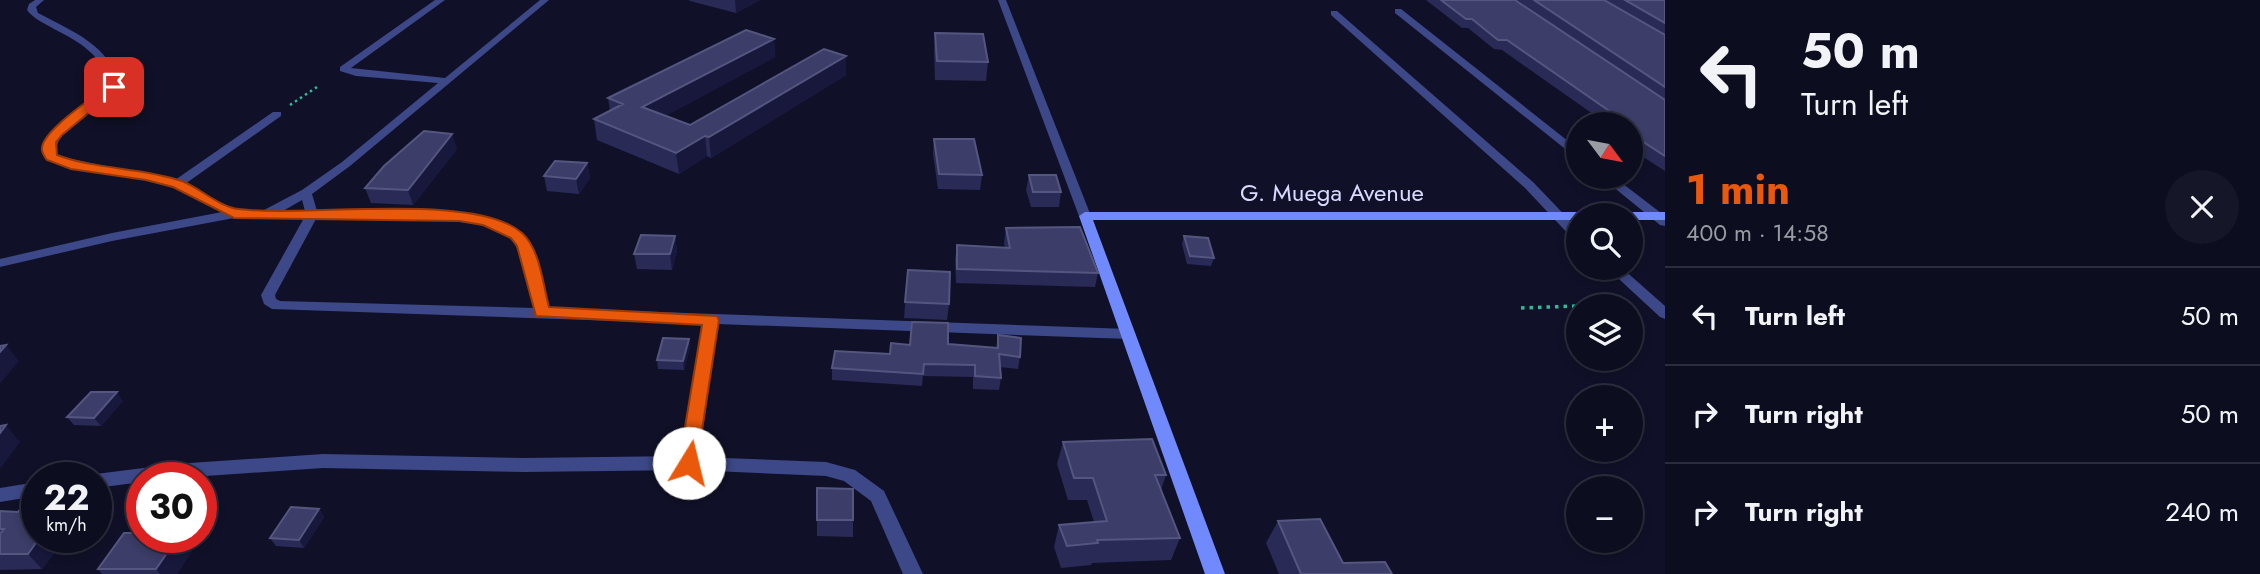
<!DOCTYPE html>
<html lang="en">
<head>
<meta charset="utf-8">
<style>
  :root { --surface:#0c0d1e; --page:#151627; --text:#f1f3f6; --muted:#9a9ca4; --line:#2c2d3c; --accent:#ea580c }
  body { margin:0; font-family:Jost,sans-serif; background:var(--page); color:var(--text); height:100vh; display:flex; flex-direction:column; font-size:26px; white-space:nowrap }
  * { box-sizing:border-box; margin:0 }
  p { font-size:23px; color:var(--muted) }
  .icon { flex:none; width:38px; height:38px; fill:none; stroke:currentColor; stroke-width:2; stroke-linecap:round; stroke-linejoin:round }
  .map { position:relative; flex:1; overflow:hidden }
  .details { display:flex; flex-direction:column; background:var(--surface); width:595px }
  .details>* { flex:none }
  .top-card { background:#0c0d1e; color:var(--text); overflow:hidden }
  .needle { width:46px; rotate:122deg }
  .fabs { position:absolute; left:1566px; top:112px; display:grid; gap:14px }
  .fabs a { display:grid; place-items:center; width:77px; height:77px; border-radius:50%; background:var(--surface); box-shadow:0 4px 10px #0003,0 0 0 2px var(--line); font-size:35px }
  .speed { position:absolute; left:21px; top:462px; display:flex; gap:14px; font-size:35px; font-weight:700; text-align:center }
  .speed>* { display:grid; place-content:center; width:91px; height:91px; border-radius:50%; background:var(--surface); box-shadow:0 4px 10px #0003,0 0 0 2px var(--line); line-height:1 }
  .speed small { font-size:18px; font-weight:400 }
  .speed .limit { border:10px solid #d22; background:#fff; color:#111 }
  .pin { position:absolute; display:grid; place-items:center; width:60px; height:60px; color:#fff; margin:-30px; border-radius:14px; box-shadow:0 4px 10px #0006 }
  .me { position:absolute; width:77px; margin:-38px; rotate:9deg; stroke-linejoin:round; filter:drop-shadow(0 0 5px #0008) }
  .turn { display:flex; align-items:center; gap:24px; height:147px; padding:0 21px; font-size:32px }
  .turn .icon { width:91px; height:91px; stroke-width:2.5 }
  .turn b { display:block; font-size:49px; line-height:60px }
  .round { display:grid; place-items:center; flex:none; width:74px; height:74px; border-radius:37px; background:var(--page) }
  .overview { display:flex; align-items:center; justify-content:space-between; height:119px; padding:0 21px }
  h1 { font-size:42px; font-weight:700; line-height:52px; color:var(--accent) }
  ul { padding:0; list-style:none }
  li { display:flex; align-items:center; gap:21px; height:98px; padding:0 21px; border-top:2px solid var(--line) }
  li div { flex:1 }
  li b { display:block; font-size:26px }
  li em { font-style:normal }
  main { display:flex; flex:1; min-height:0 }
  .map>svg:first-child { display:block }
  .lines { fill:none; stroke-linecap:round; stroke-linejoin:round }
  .path-far1 { stroke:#31ba95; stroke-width:2.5; stroke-dasharray:2.5 3.5; stroke-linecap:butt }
  .path { stroke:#31ba95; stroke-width:3.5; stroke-dasharray:3.5 5; stroke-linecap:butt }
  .street { fill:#3c4887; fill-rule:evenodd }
  .secondary { fill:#708afe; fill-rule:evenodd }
  .wall { fill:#292a56 }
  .shaded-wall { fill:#17183c }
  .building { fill:#3c3d68; stroke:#545680; stroke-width:2 }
  .route { fill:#ea580c; stroke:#983908; stroke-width:2 }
  .labels { text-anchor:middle; stroke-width:7; stroke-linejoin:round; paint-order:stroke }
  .street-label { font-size:24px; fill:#d8dbff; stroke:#101128 }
</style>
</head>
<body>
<main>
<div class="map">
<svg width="1665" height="574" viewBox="0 0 1665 574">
  <rect width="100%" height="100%" fill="#101128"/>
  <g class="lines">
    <path class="path-far1" d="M290,105L317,87"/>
    <path class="path" d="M1521,308L1631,304"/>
    <path class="street" d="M35,0H44L36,7L38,13C72,31 112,46 119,87C103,107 51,126 57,156L175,180L273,112H281V116L185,184L236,210H264L302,190L342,162L438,83L356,76L340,71V67L435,0H445L351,68L445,78L540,0H549L350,166L312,194L317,211C362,211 489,203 520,233C538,251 542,284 548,308L1129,329L1136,334L1129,339L718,324L699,457L826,462L855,470L884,491L923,574H903L871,501L844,481L826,476L689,470L525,472L323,468L177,478H142V482L96,488V478H89L96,474L175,464L323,454L525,458L681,456L703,324L272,309L264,304L261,295L304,218H234L112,241L0,267V259L112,233L222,212C201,201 180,189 157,182C121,172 83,172 48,160C34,128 90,104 109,86C104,56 80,42 54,29C44,23 34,19 27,10L29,4ZM302,200L305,211H283ZM316,219C359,219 486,210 512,241C526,258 529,288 534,308L280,301L276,299L275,295Z
      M998,0H1006L1091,216L1089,219L1085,220L1079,216Z
      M1395,9H1401L1578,149V157L1574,156L1395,13Z
      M1331,11H1337L1533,182L1578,229V240L1573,239L1525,188L1331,15Z
      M1601,177H1614L1665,216V226L1660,225Z
      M1607,268H1622L1665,306V319L1660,317Z
      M37,482V496L0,502V488Z"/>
    <path class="secondary" d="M1085,212H1578L1584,215H1578V220H1093L1225,574H1205L1079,216Z
      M1631,212H1665V220H1631V215H1625Z"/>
  </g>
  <path class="wall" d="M689,0H760L736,13L690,1Z
    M1426,0H1515L1582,45L1517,0H1665V171L1631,149V124H1597L1600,119L1502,50L1494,49L1468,28H1462Z
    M935,33L988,62L986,81L935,80L934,52Z
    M774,39L775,57L665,116L690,125L846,56V75L711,158L707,156L679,174L597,140L594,119L610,111L608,98Z
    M934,139L982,175L980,190L938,189L933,154Z
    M457,149L413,205L371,203L365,188Z
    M587,163L590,178L579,194L547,191L544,176Z
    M1029,175L1061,192L1059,207H1031L1026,190Z
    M1006,228L1098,273L1095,287L956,283L955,260L957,245L1005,248L1004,243Z
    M675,236L677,251L672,270L637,269L634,254Z
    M1184,236L1214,258L1211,266L1187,264L1182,244Z
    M908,270L949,304L947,320L904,318Z
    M998,335L1020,357L1018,369L1000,367L1001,378L999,390L973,389V377L923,376L922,386L832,380V368L890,354L910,345L948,344L996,348Z
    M689,339L690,347L684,370L658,369L657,360Z
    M123,401L101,426L74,425L67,417Z
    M1063,442L1166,475L1161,490L1180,538L1171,560L1092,563L1091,565L1061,568L1054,547L1059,525L1094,522L1087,500H1068L1057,464Z
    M319,509L324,517L304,548L276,546L270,538Z
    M0,511L37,537H66L42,569L0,570Z
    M817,520H853V537L817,536Z
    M1278,521L1343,563L1392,574H1279L1266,543Z
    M142,537H184L193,549L177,574H102L98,569Z"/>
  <path class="shaded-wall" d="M735,0H760L736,13Z
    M774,39L775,57L645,127L642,107Z
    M846,56V75L711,158L709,137Z
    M452,134L457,149L413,205L408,190Z
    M705,136L707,156L679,174L676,153Z
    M587,163L590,178L579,194L576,179Z
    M675,236L677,251L672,270L670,254Z
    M689,339L690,347L684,370L683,361Z
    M6,345L19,361L0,384V352Z
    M117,392L123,401L101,426L94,418Z
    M6,425L20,442L0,469V433Z
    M319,509L324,517L304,548L299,540Z
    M40,537H66L42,569L28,554Z
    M178,537H184L193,549L177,574H160L156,569Z"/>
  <path class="building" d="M1441,0H1515L1665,100V156L1631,134V124H1617L1602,115H1615L1507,40H1498L1472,19H1466Z
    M1534,0H1604L1665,35V87Z
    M1625,0H1665V23Z
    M746,30L774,39L642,107L690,125L824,49L846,56L709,137L705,136L676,153L594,119L623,104L608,98Z
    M935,33L983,34L988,62L937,61Z
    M424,131L452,134L408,190L365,188L384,166Z
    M934,139H974L982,175L939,174Z
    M555,161L587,163L576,179L544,176Z
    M1029,175H1056L1061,192H1033Z
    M1080,227L1098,273L957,269V245L1010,248L1006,228Z
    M641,235L675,236L670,254H634Z
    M1184,236L1208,238L1214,258L1190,256Z
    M908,270L950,272L949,304L905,302Z
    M912,322L948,323V344L998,348V335L1021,338L1020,357L999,354L1001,378L975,376V365L924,364L923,374L832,368L835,351L890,354L891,343L910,345Z
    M663,338L689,339L683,361L657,360Z
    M6,345L0,352V346Z
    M91,392H117L94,418L67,417Z
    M6,425L0,433V426Z
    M1152,439L1166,475H1155L1180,538L1097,540L1098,543L1067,546L1059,525L1107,521L1093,478H1074L1063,442Z
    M817,488L853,489V520H817Z
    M24,505H37V537H40L28,554H0V534L4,529H0V511L18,512Z
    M291,507L319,509L299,540L270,538Z
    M1320,519L1343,563L1385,562L1392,574H1301L1278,521Z
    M124,533H142V537H178L156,569H98Z"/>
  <path class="route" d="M110,84L120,87L62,135L56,142L57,155C97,170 141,167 182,181C200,188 219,207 239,209C305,218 475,191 522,233C540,249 543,285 549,307L717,316L719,320L696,469L689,471L682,469L679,463L702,325L536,316L517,246L511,238L483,225L459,221L234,218L173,187L146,180L71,169L47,160C46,159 42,153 42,150C39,132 96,96 110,84Z"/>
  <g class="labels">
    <g class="street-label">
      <text x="1332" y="201">G. Muega Avenue</text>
    </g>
  </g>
</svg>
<div class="fabs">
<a><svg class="needle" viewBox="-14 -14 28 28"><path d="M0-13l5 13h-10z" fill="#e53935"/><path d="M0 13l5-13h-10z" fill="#9a9ca4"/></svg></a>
<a><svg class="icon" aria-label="search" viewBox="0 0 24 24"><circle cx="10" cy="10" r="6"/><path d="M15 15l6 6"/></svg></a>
<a><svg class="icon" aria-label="layers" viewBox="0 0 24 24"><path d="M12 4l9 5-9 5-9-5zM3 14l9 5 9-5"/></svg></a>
<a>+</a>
<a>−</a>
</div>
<div class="speed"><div>22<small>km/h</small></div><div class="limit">30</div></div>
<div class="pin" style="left:114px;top:87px;background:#d93025"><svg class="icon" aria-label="arrive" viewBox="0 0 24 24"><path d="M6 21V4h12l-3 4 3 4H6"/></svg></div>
<svg class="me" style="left:689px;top:463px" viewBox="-20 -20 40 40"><circle r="19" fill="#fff"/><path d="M0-13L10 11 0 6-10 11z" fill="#ea580c"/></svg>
</div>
<section class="details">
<div class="top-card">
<div class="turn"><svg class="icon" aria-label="left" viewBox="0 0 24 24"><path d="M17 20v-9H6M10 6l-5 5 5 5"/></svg><div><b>50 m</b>Turn left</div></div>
</div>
<div class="overview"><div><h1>1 min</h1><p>400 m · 14:58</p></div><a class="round"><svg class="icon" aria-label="close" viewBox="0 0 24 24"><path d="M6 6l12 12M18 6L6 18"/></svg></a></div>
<ul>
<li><svg class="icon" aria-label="left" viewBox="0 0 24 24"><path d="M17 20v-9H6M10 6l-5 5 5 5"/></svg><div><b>Turn left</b></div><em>50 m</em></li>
<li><svg class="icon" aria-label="right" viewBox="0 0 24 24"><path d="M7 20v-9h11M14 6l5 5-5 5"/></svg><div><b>Turn right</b></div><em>50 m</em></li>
<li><svg class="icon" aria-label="right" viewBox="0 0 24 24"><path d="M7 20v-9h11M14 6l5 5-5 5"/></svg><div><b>Turn right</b></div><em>240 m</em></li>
</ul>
</section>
</main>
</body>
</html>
